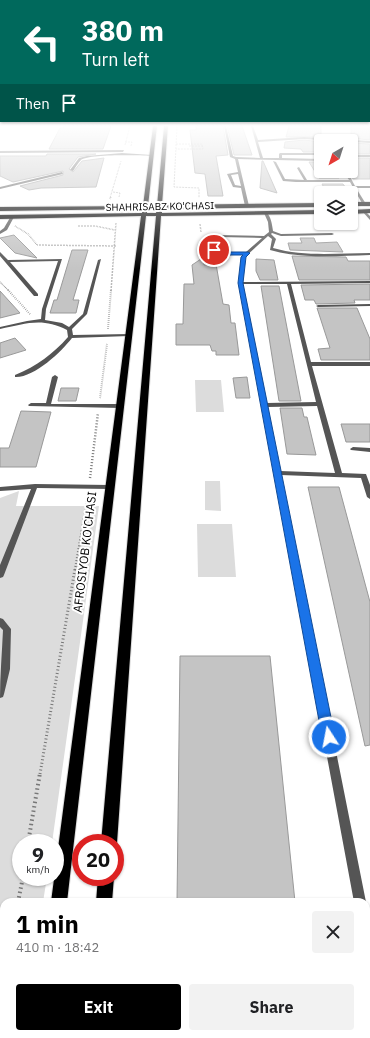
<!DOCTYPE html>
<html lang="en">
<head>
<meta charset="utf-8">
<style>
  :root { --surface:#fff; --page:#f2f2f2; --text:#202124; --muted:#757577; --accent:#000 }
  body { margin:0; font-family:"IBM Plex Sans",sans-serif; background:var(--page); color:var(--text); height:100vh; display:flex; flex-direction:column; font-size:15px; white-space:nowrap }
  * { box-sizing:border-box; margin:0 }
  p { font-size:13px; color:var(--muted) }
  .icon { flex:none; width:22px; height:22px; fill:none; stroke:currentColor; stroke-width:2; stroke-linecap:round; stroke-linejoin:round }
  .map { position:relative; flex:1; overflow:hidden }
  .drawer { position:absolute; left:0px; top:898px; width:370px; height:140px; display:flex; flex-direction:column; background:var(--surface); border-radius:12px 12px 0 0; box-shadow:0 1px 3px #0004 }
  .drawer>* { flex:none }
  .hud { position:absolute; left:0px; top:0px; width:370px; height:122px; box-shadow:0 1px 3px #0004; background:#00695c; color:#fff; overflow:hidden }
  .needle { width:26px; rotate:219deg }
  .buttons { position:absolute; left:314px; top:134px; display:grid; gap:8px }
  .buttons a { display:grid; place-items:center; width:44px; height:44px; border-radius:4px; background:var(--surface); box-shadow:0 1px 3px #0004; font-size:20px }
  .speed { position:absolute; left:12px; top:834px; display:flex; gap:8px; font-size:20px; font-weight:700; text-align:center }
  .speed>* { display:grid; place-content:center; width:52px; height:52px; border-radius:50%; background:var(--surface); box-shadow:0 1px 3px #0004; line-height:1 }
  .speed small { font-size:10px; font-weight:400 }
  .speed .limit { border:6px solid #d22; background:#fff; color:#111 }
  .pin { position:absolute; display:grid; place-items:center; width:34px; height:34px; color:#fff; margin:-17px; border:2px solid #fff; border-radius:50%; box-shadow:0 1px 4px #0007 }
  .me { position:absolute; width:44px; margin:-22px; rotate:349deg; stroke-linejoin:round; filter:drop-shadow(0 0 3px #0008) }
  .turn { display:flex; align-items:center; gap:14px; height:84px; padding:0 16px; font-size:18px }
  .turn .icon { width:52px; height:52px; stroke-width:2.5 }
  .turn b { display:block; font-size:28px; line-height:34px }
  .then { display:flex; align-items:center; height:38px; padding:0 16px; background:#0003; gap:8px; font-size:15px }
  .round { display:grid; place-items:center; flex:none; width:42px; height:42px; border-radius:4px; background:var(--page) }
  .head { display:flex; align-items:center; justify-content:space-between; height:68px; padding:0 16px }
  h1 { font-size:24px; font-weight:800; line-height:30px; color:var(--accent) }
  .action { display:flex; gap:8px; margin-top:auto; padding:8px 16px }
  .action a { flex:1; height:46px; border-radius:4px; background:var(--accent); color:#fff; font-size:16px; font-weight:800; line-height:46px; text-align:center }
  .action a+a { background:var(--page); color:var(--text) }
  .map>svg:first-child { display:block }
  .green { fill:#dcdcdc }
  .building { fill:#c4c4c4; stroke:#999 }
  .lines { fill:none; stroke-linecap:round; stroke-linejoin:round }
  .primary-casing { stroke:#dbdbdb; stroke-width:2 }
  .path-far5 { stroke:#777; stroke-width:1; stroke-dasharray:0.5 1; stroke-linecap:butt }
  .path-far4 { stroke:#777; stroke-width:1.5; stroke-dasharray:0.5 1; stroke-linecap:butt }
  .path-far3 { stroke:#777; stroke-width:2; stroke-dasharray:0.5 1.5; stroke-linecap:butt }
  .path-far2 { stroke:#777; stroke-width:2.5; stroke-dasharray:1 2; stroke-linecap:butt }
  .path-far1 { stroke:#777; stroke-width:3; stroke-dasharray:1 2.5; stroke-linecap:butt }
  .path { stroke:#777; stroke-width:4; stroke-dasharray:1.5 3; stroke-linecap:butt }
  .lane { fill:#555; fill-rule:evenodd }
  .primary { fill:#000; fill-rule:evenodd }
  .route { fill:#1a73e8; stroke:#114b97 }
  .labels { text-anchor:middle; stroke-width:4; stroke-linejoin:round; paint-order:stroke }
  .far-street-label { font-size:10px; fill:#000; stroke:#fff }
  .street-label { font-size:12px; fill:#000; stroke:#fff }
</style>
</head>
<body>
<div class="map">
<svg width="370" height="1038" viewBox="0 0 370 1038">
  <rect width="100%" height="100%" fill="#fff"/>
  <path class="green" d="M195,380H221L224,412H196Z
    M205,481H220L221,511L205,510Z
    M19,491L16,506H99L52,843H21V877H47L43,902H4V1034H25L24,1038H0V498Z
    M197,524H232L236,577H198Z"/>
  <path class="building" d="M64,126H111L103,149H49L60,128H63Z
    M196,126H223L228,155L216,156L223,196H208L205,174L195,173L190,130H196Z
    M227,126H242L252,155H234Z
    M289,126H321V137H286Z
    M351,126H370V140L351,138Z
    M304,140L321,142V152H303L301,149L284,148L285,142Z
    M351,143L370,144V154H351Z
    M47,154H96L78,157L69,169L73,172L82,161L104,158L96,187L41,188L29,190L20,186L63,175V171L13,182L0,176V156H46Z
    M351,158H370V179H353L351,175Z
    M262,161H263L277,193L260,188Z
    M309,162H321V171H334L339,178H319Z
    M322,184H343L348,191H326Z
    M14,235L37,258L15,253L0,238Z
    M300,238H314L316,243L337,242L343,252L290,250L288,243H302Z
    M72,250H88L73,300H79L76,313H50L54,300H57Z
    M292,256L346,257L348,261H370V280H299Z
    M204,257V265L216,264L223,304L229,305L231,323H235L239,355H216V351H212L210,345H176V324H183L184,284H194L192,265Z
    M256,259L274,260L278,280H260L256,271Z
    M370,284V300H354L355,303L316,304L314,300H305L301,285Z
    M261,286H279L301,401H279Z
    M0,291L20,313L0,318Z
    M317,308H357L370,339V360H321L318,349L330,348Z
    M15,338L26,350L0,358V343Z
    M247,377L250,398H236L233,378Z
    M61,388H79L76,401H58Z
    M280,408H302L304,417H307L316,455L287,454Z
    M21,411L51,412L36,467H0V448H9Z
    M341,424H370V442H346Z
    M308,487H339L370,602V745L365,746Z
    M180,656H270L295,902H177Z"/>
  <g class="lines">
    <defs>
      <path id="primary" d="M153,126H157L148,206H157L164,126H168L162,205L321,203V207L162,209V213L321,210V214L161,216L117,843L115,847V843H101L156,216H146L67,902H51L141,216L0,219V215L142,213V209L0,211V207L143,206ZM147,209H157L156,213H147Z
        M351,202H370V206H351Z
        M370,209V213L351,214V210Z
        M98,877H114L112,902H96Z
        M33,1034H51V1038H33Z
        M85,1034H103L102,1038H84Z"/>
    </defs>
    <use href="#primary" class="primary-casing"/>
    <path class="path-far5" d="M177,126L174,187L199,188V198
      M125,142H132L131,146
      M176,144H202L203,149H176
      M125,145L130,126H132
      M189,146H202
      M113,192L120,193L119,197
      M110,198L121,161"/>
    <path class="path-far4" d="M110,199L111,197
      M200,224L201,232
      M15,226L28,234L37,245L116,246
      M78,226H95L115,230
      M0,282L9,291
      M111,291L116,223"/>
    <path class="path-far3" d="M8,290L30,314
      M108,329L111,290
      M100,398L107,344"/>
    <path class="path-far2" d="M90,478L98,413
      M75,570L88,495"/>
    <path class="path-far1" d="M40,774L75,569"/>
    <path class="path" d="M28,843L40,773
      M18,902L23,877
      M0,1009L4,986"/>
    <path class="lane" d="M224,126H226L233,156L236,157L260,158L251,126H253L258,140L304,137L370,141V143L304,139L258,142L263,158H279V154L280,153H321V155H282V158L321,159V161L238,159L249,206L247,207L245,206L241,188L233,187L227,174L238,172L235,159L230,157ZM238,174L241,186L235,185L231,175Z
      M124,150L123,152L0,153V151Z
      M122,153L152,155L151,156C139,155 88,154 81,160C78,163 75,168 73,171L70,170L79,158L87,156Z
      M351,155H370V157H351Z
      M273,161L276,162L285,179L304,180L297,168L299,167L307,180H349L343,171H347L355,186H370V188H356L366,204L363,205L350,182H296L283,181Z
      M62,172L63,174L0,189V187Z
      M364,210L370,216V220L362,211Z
      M266,212C271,216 272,224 273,231L281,234L332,233L334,234L332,235L281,236L272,233L271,234L276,239L273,248C304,257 338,253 370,253V255C336,256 302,259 270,250L272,239L268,236L245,257L243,282L370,281V283L291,284L311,362H370V366H312L342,473L366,474L370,485V499L367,497L361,478L281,475L366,902H354L239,283L241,257L244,254H220L213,252L211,238L218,235L264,236L269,232L268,222L264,213ZM219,237L262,238L246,252H220L217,251L215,239ZM243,284H287L316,402L267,403ZM317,406L335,473L280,471L268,407Z
      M11,216L14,217L7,230L0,234V231L4,228Z
      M0,252L8,260L62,259L46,309L45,320L62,323L69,327L83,314L98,260L101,259L87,314L72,329L73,335L129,334L131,335L129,336L72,338C61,352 34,378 15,377V375C37,366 53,354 68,337L67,330C42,317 25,324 0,329V327L27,321L41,319L42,309L58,261L10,262L38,294V296H34L0,256Z
      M370,304V306L318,307L316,306L318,305Z
      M55,375L58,377L51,404H120L123,406L120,408L29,406L28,405L31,403H46L52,377Z
      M353,447L370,448V452L351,450L350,449Z
      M35,484L110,485L113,487L110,489L37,488L4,575L3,577L0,578V565L31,489L0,491V487Z
      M0,618L3,619L11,629L10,669L4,694L3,697L0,698C0,675 2,653 3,630L0,627Z
      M366,926L370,928V958L366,956Z"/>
    <use href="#primary" class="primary"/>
  </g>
  <linearGradient id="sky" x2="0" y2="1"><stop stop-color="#8cadcc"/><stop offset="0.46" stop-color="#fff"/><stop offset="1" stop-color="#fff" stop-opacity="0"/></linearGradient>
  <rect width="370" height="271" fill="url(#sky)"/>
  <path class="route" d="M214,249L221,252H248L250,253L246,257L243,283L335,737L333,741L329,743L324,741L322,737L238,283L241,257L243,255H220L212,251Z"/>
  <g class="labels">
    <g class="far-street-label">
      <text transform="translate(160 206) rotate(-1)" y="4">SHAHRISABZ KO'CHASI</text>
    </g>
    <g class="street-label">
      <text transform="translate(85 552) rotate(-83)" y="4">AFROSIYOB KO'CHASI</text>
    </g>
  </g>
</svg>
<div class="buttons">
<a><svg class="needle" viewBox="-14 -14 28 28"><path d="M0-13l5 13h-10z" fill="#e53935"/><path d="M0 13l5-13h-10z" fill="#757577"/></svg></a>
<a><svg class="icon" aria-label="layers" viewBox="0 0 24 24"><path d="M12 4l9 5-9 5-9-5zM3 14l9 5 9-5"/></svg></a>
</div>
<div class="speed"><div>9<small>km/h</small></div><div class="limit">20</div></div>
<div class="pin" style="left:214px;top:250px;background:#d93025"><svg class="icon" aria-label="arrive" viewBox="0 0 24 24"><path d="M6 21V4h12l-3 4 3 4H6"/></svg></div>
<svg class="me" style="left:329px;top:737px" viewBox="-20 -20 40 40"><circle r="17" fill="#1a73e8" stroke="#fff" stroke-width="3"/><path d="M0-11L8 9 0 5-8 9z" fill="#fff"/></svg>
<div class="hud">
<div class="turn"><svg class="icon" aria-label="left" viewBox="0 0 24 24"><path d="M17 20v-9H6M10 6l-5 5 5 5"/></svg><div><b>380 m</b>Turn left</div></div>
<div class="then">Then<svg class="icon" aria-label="arrive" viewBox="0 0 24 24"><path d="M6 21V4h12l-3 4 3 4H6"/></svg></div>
</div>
<section class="drawer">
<div class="head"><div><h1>1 min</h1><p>410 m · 18:42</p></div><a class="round"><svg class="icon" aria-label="close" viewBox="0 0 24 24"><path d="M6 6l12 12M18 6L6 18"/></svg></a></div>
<div class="action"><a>Exit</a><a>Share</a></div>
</section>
</div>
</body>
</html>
